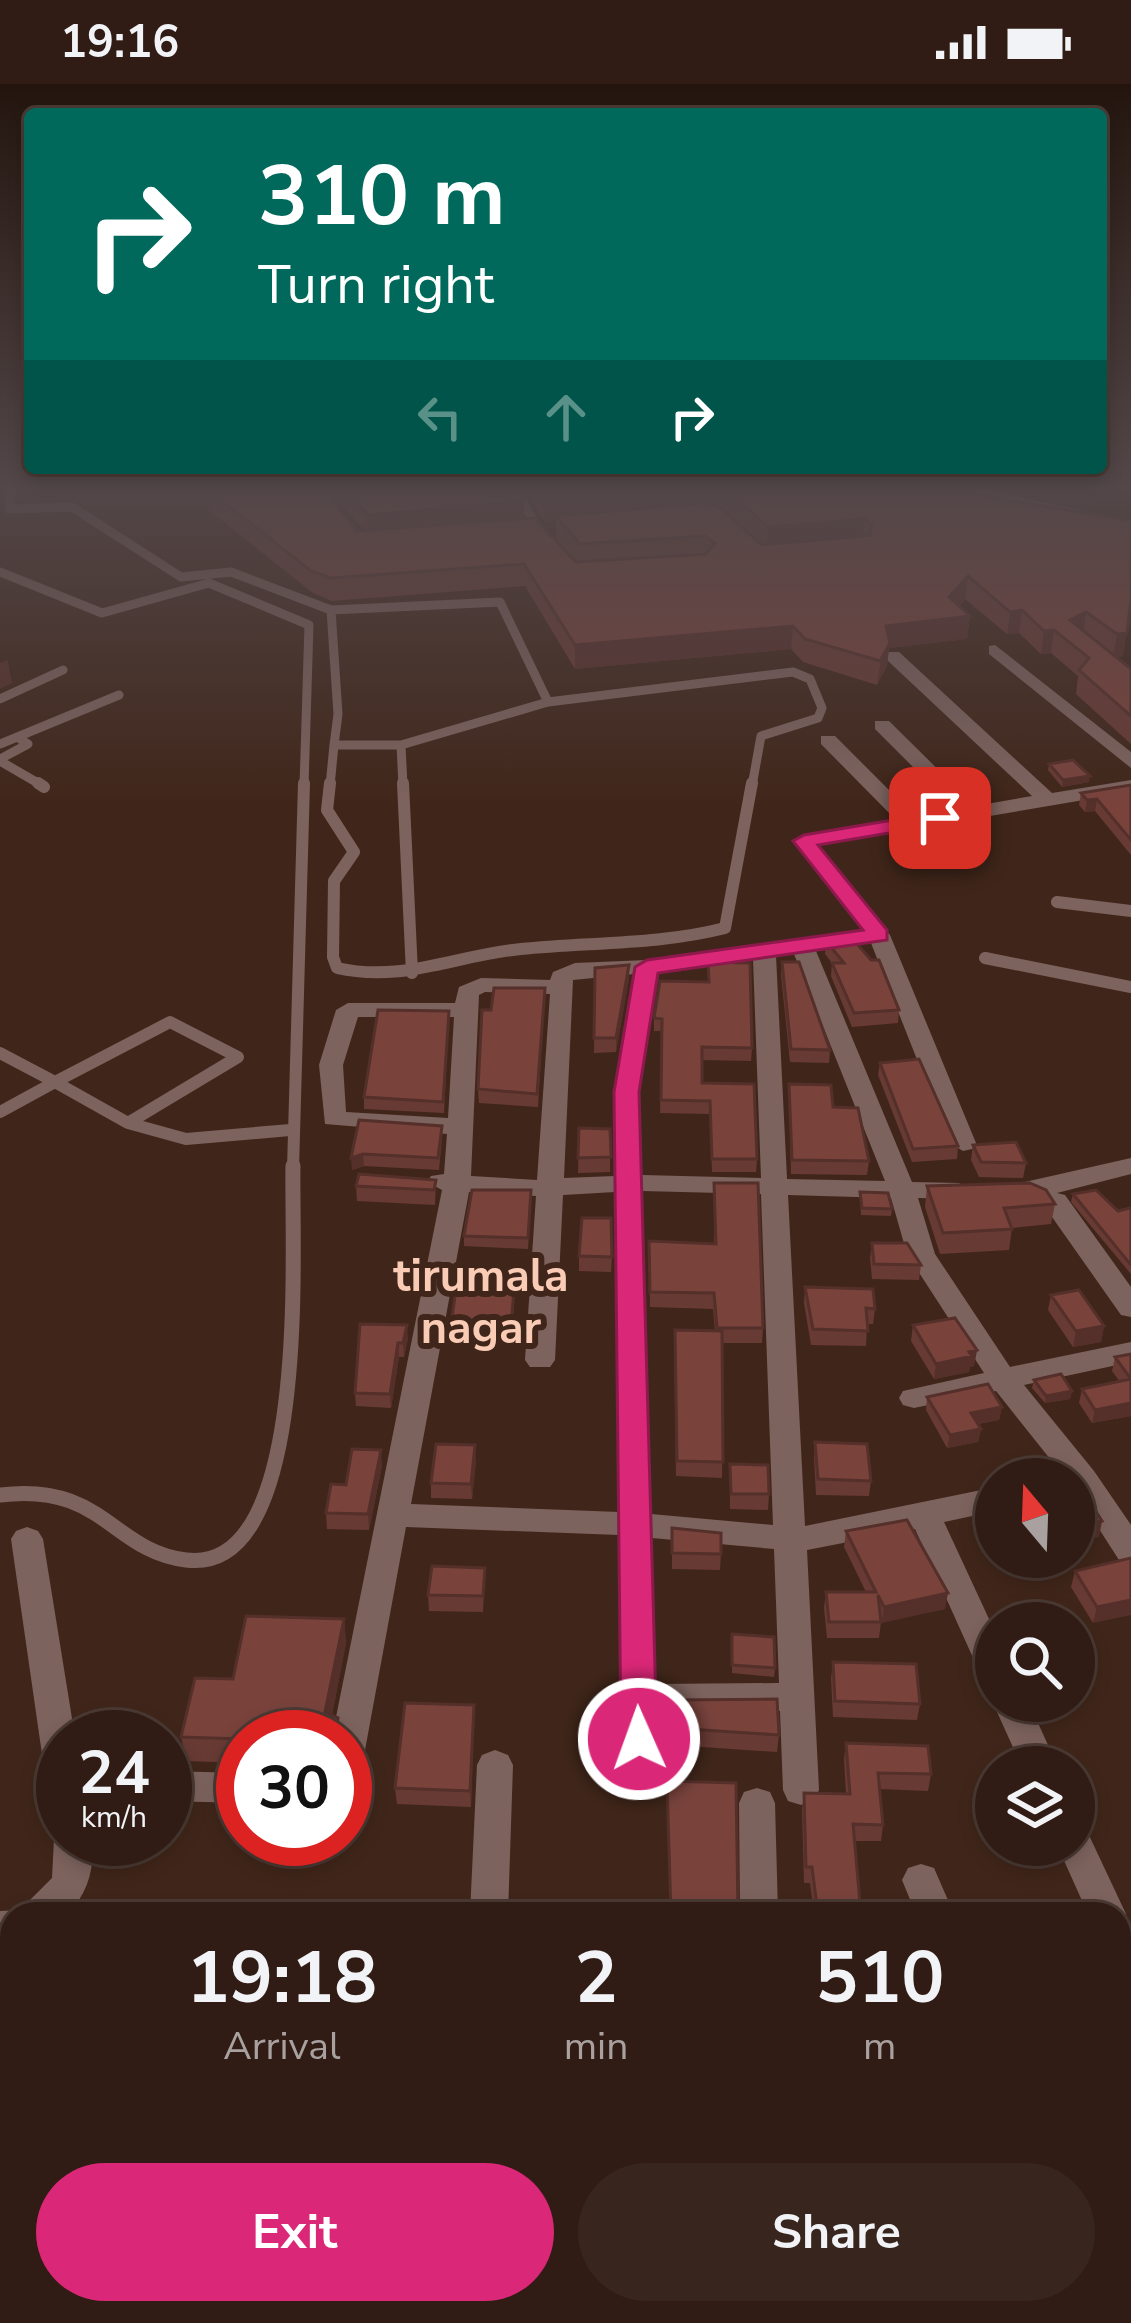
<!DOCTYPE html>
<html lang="en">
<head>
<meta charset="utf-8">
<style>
  :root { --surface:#301c14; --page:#38251d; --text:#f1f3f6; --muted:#a8a1a0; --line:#4b3a34; --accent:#db2777 }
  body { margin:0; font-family:"Nunito Sans",sans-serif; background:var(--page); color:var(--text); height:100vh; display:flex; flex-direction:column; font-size:45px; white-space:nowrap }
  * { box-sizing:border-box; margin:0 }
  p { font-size:39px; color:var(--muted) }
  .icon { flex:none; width:66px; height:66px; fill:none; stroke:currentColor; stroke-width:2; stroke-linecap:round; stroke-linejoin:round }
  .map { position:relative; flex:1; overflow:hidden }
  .details { position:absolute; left:0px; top:1818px; width:1131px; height:423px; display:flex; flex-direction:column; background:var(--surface); border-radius:36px 36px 0 0; box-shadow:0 6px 18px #0003,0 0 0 3px var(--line) }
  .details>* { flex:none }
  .banner { position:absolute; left:24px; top:24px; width:1083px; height:366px; border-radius:12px; box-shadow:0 6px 18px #0003,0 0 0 3px var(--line); background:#00695c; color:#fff; overflow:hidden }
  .needle { width:78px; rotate:341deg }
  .controls { position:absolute; left:975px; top:1374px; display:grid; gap:24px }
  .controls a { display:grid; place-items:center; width:120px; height:120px; border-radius:50%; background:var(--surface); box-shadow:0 6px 18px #0003,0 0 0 3px var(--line); font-size:60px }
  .speed { position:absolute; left:36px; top:1626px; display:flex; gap:24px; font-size:60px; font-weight:700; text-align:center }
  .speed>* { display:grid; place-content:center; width:156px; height:156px; border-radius:50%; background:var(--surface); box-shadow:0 6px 18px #0003,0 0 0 3px var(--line); line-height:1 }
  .speed small { font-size:30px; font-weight:400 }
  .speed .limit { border:18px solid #d22; background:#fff; color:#111 }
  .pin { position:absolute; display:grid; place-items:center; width:102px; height:102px; color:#fff; margin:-51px; border-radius:24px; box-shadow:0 6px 18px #0006 }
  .me { position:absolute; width:132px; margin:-66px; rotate:358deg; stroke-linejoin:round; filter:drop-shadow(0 0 9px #0008) }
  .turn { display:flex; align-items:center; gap:42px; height:252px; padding:0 36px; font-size:54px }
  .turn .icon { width:156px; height:156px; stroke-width:2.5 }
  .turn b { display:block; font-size:84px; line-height:102px }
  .lanes { display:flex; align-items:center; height:114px; padding:0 36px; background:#0003; justify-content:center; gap:60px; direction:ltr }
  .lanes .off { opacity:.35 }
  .eta { display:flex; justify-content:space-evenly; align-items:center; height:204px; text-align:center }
  .eta b { font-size:72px; font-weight:700; line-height:84px }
  .button { display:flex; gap:24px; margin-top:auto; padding:24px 36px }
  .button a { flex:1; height:138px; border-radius:72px; background:var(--accent); color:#fff; font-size:48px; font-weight:700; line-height:138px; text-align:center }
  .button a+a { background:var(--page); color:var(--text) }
  .status { display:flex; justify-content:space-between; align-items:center; height:84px; padding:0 60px; background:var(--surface); direction:ltr }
  .status svg { height:33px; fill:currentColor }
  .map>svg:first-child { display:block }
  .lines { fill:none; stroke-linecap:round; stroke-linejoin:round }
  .lane-far2 { stroke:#7d635e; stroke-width:9 }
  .lane-far1 { stroke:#7d635e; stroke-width:12 }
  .lane { stroke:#7d635e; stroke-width:15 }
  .street { fill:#7d635e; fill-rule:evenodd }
  .wall { fill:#683a34 }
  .shaded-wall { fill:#552f2a }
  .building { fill:#79433c; stroke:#552f2a; stroke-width:3 }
  .route { fill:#db2777; stroke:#8e194d; stroke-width:3 }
  .labels { text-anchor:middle; stroke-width:12; stroke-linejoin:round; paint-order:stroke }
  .neighbourhood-label { font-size:45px; font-weight:bold; fill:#faccb6; stroke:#40261a }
</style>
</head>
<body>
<div class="status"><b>19:16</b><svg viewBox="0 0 49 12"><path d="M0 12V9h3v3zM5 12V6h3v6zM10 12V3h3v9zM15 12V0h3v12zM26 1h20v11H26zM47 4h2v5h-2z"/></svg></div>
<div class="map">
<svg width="1131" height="2239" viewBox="0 0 1131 2239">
  <rect width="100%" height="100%" fill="#40261a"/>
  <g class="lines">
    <path class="lane-far2" d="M10,407L9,425L72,423L181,493L231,488L331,526L338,630L334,661
      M516,407L541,450
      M981,407C1031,424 1081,427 1131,445
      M0,488L102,529L209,499L309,541L304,702
      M331,526L500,518L548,618
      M0,615L63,586
      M0,660L119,611
      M334,661H401L548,618L793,588L810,595L822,624L818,634L761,652L752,702
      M401,661L403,702
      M0,675L28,660L17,653
      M0,677L43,702
      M330,702L334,661"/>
    <path class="lane-far1" d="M38,699L44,703
      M330,699L327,726L354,768L334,797L333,873L337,884C403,899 456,871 521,865C588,858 659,861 725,844L752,699
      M403,699L412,889
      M1057,818L1131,827
      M985,874L1131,903
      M170,938L238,973L128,1039L55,998Z
      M0,969L55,998L0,1028
      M128,1039L186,1055L290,1046
      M293,1085L304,699"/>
    <path class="lane" d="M0,1411C103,1398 112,1467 186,1476C313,1492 291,1158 293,1082"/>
    <path class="street" d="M995,561L1131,668V684L989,570V562Z
      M887,568H899L1052,709L1131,696V708L818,761L890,851L976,1059L972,1065L963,1067L950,1059L871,859L816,867L912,1098L959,1099L972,1107L959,1115L918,1114L935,1170L1010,1283L1131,1258V1278L1024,1301L1094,1387L1131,1441V1479L1119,1476L1074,1406V1395H1066L996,1307L914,1324L903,1321L899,1314L903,1307L984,1289L907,1170L891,1114L788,1111L805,1442L996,1403V1427L944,1438L996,1550V1601L984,1597L979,1587L915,1445L807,1466L819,1706L814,1717L801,1721L788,1717L783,1706L780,1627L656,1628L658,1695L653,1706L640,1710L627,1706L622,1695L619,1451L406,1443L363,1677L358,1687L345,1692V1653H332L442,1106L427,1098L431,1092L444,1090L447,1050L325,1040L319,981L336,926L348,919H455L459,903L481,894L550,896L553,888L575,879L647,876L864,846L793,757L804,751L895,735L821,660V652H835L915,732L955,725L875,645V637H889L975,722L1032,712L887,576ZM794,870L885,1097L787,1095L776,872ZM753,875L761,1094L642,1091L640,1008L658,888ZM634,890L614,1008L615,1092L564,1094L573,896ZM485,908L550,910L537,1096L471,1092L479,911ZM358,933H454L448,1034L346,1028L343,981ZM642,1107L761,1110L773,1441L651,1430ZM469,1108L536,1112L525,1276L530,1283H550L555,1276L563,1111L615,1108L619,1428L411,1420ZM652,1454L774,1465L779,1599L656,1600Z
      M1131,1074V1090L1057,1109L1065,1111L1131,1203V1233L1121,1231L1045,1123L1012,1113L1008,1107L1012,1101Z
      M27,1443L38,1447L43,1455L75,1653H63V1706L50,1702L45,1691L11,1455L16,1447Z
      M996,1610V1617H1028L1058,1683H1022L992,1617Z
      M495,1666L508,1671L513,1681L508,1830H470L477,1681L482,1671Z
      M165,1687L243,1689V1719L165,1717Z
      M757,1704L770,1708L775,1719L778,1830H740L739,1719L744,1708Z
      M1074,1742L1087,1747L1126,1830L1121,1841L1131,1844V1889L1126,1891L1119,1888V1830H1088L1057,1761H1074Z
      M63,1743V1755H92C95,1784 88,1809 68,1830H12V1857L0,1861V1827L20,1826L52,1794L54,1755Z
      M921,1780L934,1784L954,1830H916L902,1796L908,1784Z
      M12,1990V2030L0,2033V1993Z
      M1119,2047L1131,2051V2120L1119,2115Z
      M80,2229H124L127,2239H81Z
      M421,2229H465V2239H419Z
      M743,2229H787L788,2239H742Z
      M897,2229H941L944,2239H898Z"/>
  </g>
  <path class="wall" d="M198,407H325L357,447L364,446L328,407H519L524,435L576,478L556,454V436L544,437L527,407H956L1131,437L1123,572L1116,573L1131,585V660L1076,610L1078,592L1051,569L1041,570L1019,549L1007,550L965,515L959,522L970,532L967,555L889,564L887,582L877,601L803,578L791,565L575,585L525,502L332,517L313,509L199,418Z
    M1049,680L1089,698L1062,703L1048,686Z
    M1131,701V771L1095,727L1085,728L1079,721L1081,709Z
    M826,857L899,926L898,939L852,943L831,892L832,879L825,870Z
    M708,878L752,964L751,977L702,976V999L757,1075L756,1088H712L710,1030L660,1029L662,947H654V934L708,898Z
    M782,878L830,966L829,979L790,978L781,891Z
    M629,881V895L616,968L594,969L595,884Z
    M545,904L538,1023L479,1019L478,1005L491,926Z
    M449,927L444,1029L364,1025V1013Z
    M880,979L958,1062L957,1075L912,1078L878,991Z
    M789,1000L833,1023L869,1077L867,1091L791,1090Z
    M359,1036L442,1054L439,1086L364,1082L352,1086Z
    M579,1044L610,1045V1088L578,1089Z
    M973,1061L1026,1079L1023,1094L979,1093L971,1076Z
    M436,1096L435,1121L357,1117L356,1102Z
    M714,1099L763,1244L762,1259H723L722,1394L676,1392L674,1261L715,1247L713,1225L650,1223L649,1157L714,1159Z
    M927,1102L1055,1120L1051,1140L1012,1144L1009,1166L940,1170L925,1123Z
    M860,1108L892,1125L891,1132L861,1131Z
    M1073,1110L1118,1127L1131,1126V1190L1071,1118Z
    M531,1116L528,1165L464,1162V1152Z
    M872,1159L921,1181L919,1196L872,1195L870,1174Z
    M579,1172L612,1173L611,1188L579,1187Z
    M805,1203L875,1225L873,1240H867L866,1262L811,1261L804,1219Z
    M1051,1211L1104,1242L1101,1258L1073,1263L1048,1226Z
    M514,1222L511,1257L452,1255L451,1240Z
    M360,1240L408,1254L404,1273H399L391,1324L356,1322L355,1309Z
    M913,1241L977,1266L974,1282L970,1283L969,1288L934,1295L911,1257Z
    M1131,1270V1332L1092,1339L1079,1319L1082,1305L1120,1298L1112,1287L1115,1273Z
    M1034,1296L1072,1307L1070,1315L1045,1319L1032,1304Z
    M927,1313L1002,1323L999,1336L978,1340L981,1345L978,1358L947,1364L926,1326Z
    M815,1358L871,1397L869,1412L816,1411L814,1374Z
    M476,1377L472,1415L431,1414V1399Z
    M730,1380L769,1410L768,1426L730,1425Z
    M382,1382L369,1446L327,1445L326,1429L346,1401Z
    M672,1444L721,1470L720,1486L672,1485Z
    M846,1447L945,1525L881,1538L879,1554H827L824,1524L826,1508H866L844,1463Z
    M1131,1474L1093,1539L1071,1503L1075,1487Z
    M485,1484L483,1528L429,1527L428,1511Z
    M344,1535L346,1559L332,1631L338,1634L340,1653H243V1679L186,1677L181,1653L233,1595Z
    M732,1550L775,1584L774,1593L732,1589Z
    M833,1578L920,1620L917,1636L833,1633L831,1594Z
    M674,1616L779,1651L777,1668L673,1661Z
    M474,1621L471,1723L397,1720L395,1704Z
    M846,1659L931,1690L928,1707L880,1705L883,1741L881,1757H854L861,1830H814L810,1799H804L802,1725L804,1709L846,1710L844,1675Z
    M667,1697L738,1830H670Z
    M12,1858V1987L0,1988V1910H2Z
    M1119,1876L1131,1879V1952L1122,1954L1119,1948Z"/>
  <path class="shaded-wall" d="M636,407H708V422L556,432V436L544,437L543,416Z
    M524,417V439L370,453L368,431Z
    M864,435L862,457L766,465L768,443Z
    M968,492L965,515L947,535L970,532L967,555L889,564L887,582L877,601L886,542L949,513Z
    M1022,526L1019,549L1007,550L1010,528Z
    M1086,528L1083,551L1067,559L1070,536Z
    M793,542L791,565L575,585V561Z
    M1054,546L1051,569L1041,570L1044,547Z
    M1127,549L1123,572L1113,573L1117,550Z
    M8,576L12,599L0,605V579Z
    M1090,692L1089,698L1062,703L1063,696Z
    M1097,715L1095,727L1085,728L1087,716Z
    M629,881V895L616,968V954Z
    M363,1070L364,1082L352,1086L351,1074Z
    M407,1241L408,1254L404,1273L403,1259Z
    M1104,1242L1101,1258L1073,1263L1076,1247Z
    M398,1259L399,1273L391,1324L390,1310Z
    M977,1266L974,1282L970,1283L969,1288L934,1295L936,1280Z
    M1072,1307L1070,1315L1045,1319L1046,1312Z
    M1131,1319V1332L1092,1339L1095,1326Z
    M1002,1323L999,1336L969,1342L971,1329Z
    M981,1345L978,1358L947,1364L950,1351Z
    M475,1361L476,1377L472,1415L471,1400Z
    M381,1366L382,1382L369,1446L368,1430Z
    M1102,1437L1099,1453L1074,1458V1443Z
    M948,1509L945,1525L882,1539L884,1523Z
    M1131,1516V1531L1093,1539L1097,1523Z
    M344,1535L346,1559L328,1652L325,1628Z
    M474,1621V1637L471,1723L470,1707Z
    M1131,1937V1952L1122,1954L1127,1938Z"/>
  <path class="building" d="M210,407H325L357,447L534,434L576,478L706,470L715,459L705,452L580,460L556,432L706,419L719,423L762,461L870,451L872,440L864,435L768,443L728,407H956L1131,437V514L1127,549L1117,550L1086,528L1070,536L1131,585V632L1079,586L1089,574L1054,546L1044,547L1022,526L1010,528L968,492L949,513L970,532L886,542L890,559L880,577L805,555L793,542L575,561L524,480L331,494L311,487Z
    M346,407H519L524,417L368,431Z
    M539,407H636L543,416Z
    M1073,676L1090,692L1063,696L1049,680Z
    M1131,701V756L1097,715L1087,716L1081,709Z
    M852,854L871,876H879L899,926L854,929L832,879H844L826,857Z
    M708,878L750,879L752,964L702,963V999L754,1000L757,1075H712L710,1017L661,1016L662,935L654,934L660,897L709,898Z
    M782,878H799L830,966L791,965Z
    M629,881L616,954H594L595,884Z
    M494,904H545L537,1010L478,1005L482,926H491Z
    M378,926L449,927L443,1018L364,1013Z
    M919,975L958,1062L913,1065L880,979Z
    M789,1000L831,1001L833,1023L858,1024L869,1077L792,1076Z
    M359,1036L442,1042L438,1074L363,1070L351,1074Z
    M579,1044L610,1045L611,1073L578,1074Z
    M1016,1058L1026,1079L981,1078L973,1061Z
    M359,1090L436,1096L434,1106L356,1102Z
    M714,1099H758L763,1244H717L714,1209L650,1208L649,1157L716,1160Z
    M1030,1099L1046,1106L1055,1120L1004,1124L1012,1145L943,1149L927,1102Z
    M472,1106H531L528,1154L464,1152Z
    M1096,1106L1118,1127L1130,1124L1131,1126V1181L1073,1110Z
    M860,1108L888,1109L892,1125L862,1124Z
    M582,1134H611L612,1173L579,1172Z
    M872,1159H907L921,1181L874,1180Z
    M805,1203L873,1205L875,1225L866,1224L868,1247L813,1245Z
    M456,1205L514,1206L511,1241L451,1240Z
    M1079,1206L1104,1242L1076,1247L1051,1211Z
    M955,1234L977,1266L969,1268L972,1272L936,1280L913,1241Z
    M360,1240L407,1241L403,1259H398L390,1310L355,1309Z
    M675,1246L722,1247L723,1378L677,1377Z
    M1131,1270V1319L1095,1326L1082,1305L1131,1295L1115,1273Z
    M1061,1290L1072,1307L1046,1312L1034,1296Z
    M988,1300L1002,1323L971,1329L981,1345L950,1351L927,1313Z
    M815,1358L867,1360L871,1397L818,1395Z
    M436,1360L475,1361L471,1400L431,1399Z
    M352,1365L381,1366L368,1430L326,1429L331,1400L346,1401Z
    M730,1380L768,1381L769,1410H731Z
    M1078,1400L1102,1437L1074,1443V1401Z
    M907,1436L948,1509L884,1523L878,1511L881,1538H829L826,1508H876L846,1447Z
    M672,1444L721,1449V1470L672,1469Z
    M1131,1474V1516L1097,1523L1075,1487Z
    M432,1482L485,1484L483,1512L428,1511Z
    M246,1532L344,1535L325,1628L338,1634L335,1653H243V1655L181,1653L195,1594L233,1595Z
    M732,1550L774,1553L775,1584L732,1581Z
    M833,1578L916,1580L920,1620L835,1617Z
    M777,1615L779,1651L673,1644L674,1616Z
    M405,1619L474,1621L470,1707L395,1704Z
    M846,1659L928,1662L931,1690L878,1689L883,1741L853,1740L861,1830H818L812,1783H806L804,1709L850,1710Z
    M667,1697L736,1699L738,1830H671Z
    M243,1825L244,1830H205Z
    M12,1858V1970H10L8,1964L0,1965V1910H2L0,1900V1862Z
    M1119,1876L1131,1879V1937L1127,1938L1119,1924Z
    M12,2169V2229H74L77,2239H0V2174Z
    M169,2229H390L394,2239H172Z
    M824,2229H882L883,2239H825Z"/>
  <linearGradient id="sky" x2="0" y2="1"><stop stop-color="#23150e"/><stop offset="0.56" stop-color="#534749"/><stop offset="1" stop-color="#534749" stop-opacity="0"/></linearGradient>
  <rect width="1131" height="721" fill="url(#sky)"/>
  <path class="route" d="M940,728L948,730V739L818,761L887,846V856L658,889L639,1008L657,1655L652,1665L639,1669L627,1665L621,1655L614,1008L635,883L647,876L863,846L793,757L804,751Z"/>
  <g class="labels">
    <g class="neighbourhood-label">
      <text x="481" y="1207">tirumala<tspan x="481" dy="52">nagar</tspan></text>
    </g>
  </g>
</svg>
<div class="controls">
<a><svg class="needle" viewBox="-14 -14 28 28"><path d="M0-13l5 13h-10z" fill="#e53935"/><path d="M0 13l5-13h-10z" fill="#a8a1a0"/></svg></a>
<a><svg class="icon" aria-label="search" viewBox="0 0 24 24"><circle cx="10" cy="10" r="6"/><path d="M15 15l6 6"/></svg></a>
<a><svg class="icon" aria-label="layers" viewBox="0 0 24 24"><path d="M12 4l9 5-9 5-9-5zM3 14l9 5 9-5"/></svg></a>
</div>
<div class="speed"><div>24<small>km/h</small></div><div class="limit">30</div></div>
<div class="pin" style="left:940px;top:734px;background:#d93025"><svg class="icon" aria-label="arrive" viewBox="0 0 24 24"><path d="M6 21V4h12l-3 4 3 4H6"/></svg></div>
<svg class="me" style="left:639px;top:1655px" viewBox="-20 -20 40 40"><circle r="17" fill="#db2777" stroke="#fff" stroke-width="3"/><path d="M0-11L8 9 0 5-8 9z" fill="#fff"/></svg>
<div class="banner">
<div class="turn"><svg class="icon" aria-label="right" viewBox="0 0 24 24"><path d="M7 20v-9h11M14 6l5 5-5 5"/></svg><div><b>310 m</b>Turn right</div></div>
<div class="lanes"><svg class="icon off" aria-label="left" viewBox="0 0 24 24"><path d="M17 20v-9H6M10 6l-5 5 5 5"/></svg><svg class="icon off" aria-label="ahead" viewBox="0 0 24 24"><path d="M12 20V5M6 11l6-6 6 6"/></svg><svg class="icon" aria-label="right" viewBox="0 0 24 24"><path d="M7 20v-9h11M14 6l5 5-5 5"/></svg></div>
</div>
<section class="details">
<div class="eta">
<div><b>19:18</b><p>Arrival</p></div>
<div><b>2</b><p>min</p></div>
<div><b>510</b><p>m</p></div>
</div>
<div class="button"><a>Exit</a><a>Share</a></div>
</section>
</div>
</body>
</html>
